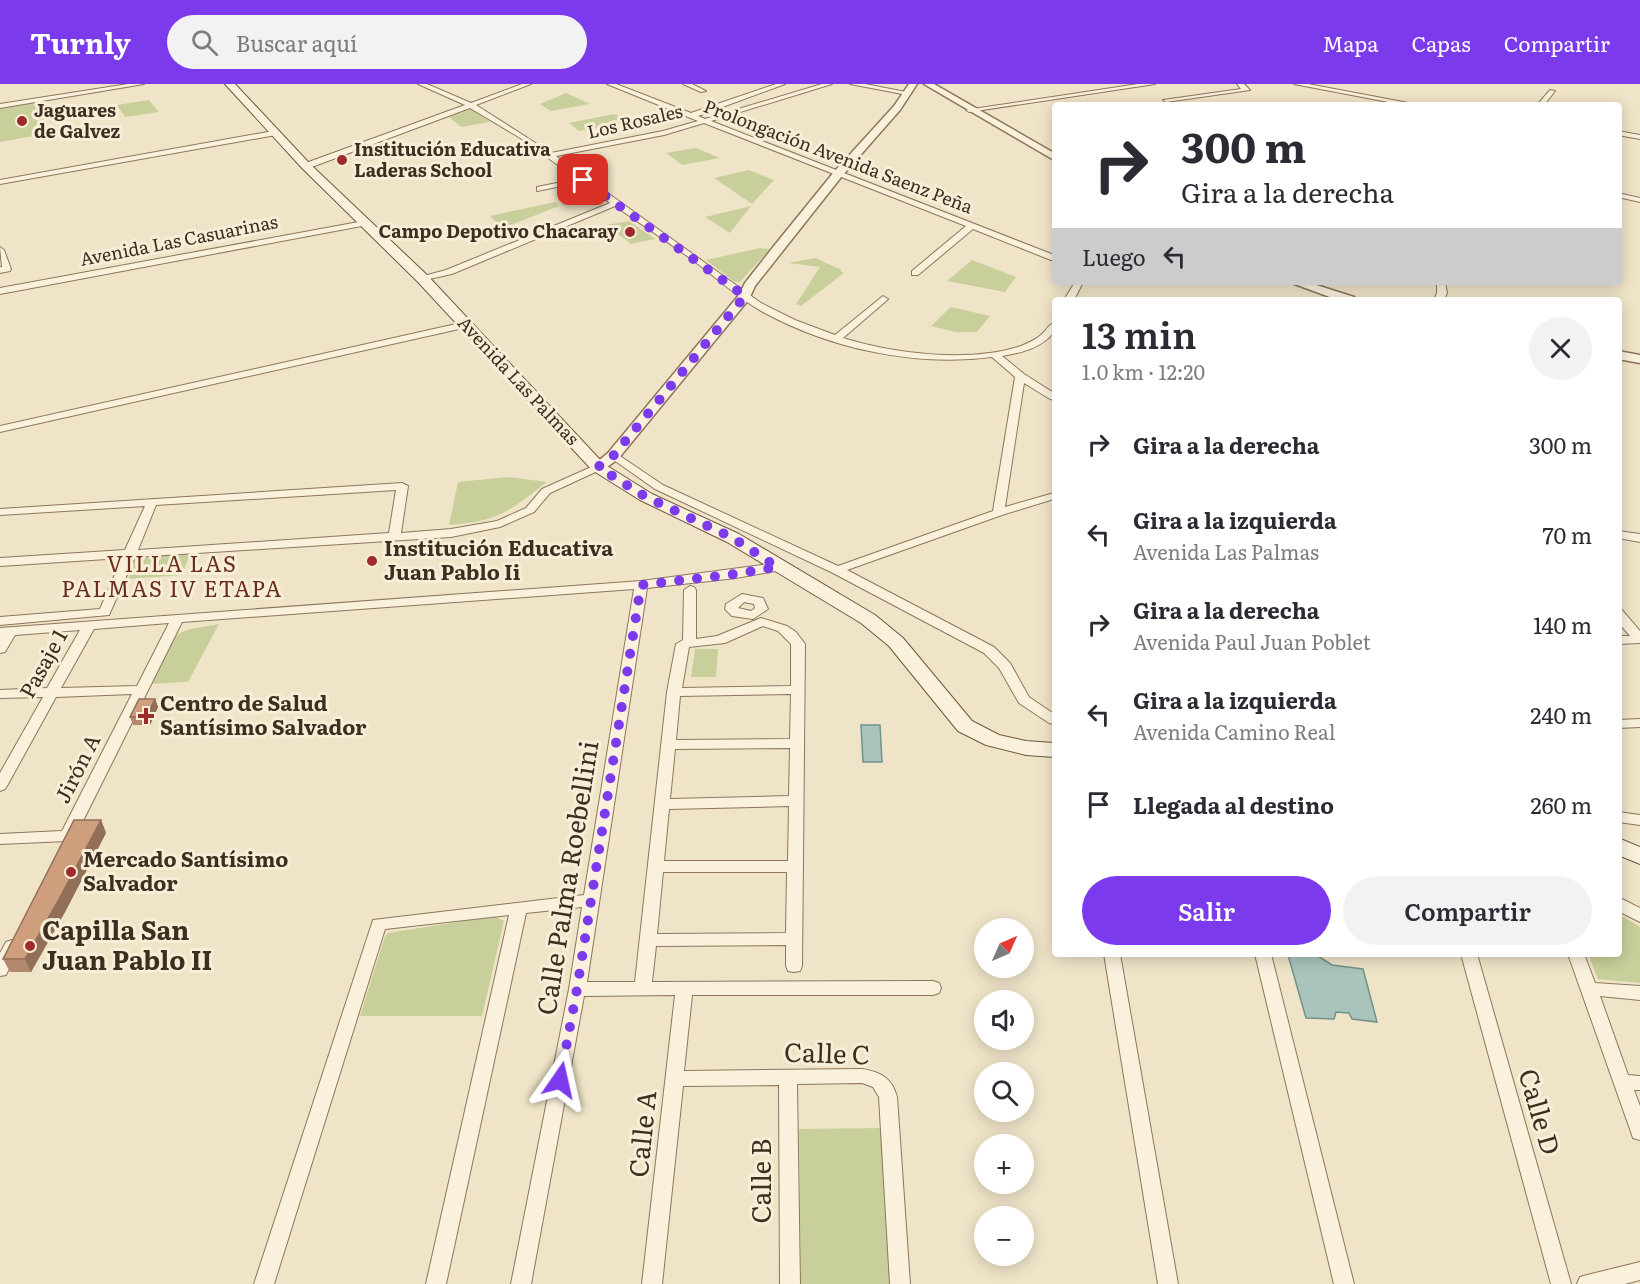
<!DOCTYPE html>
<html lang="es">
<head>
<meta charset="utf-8">
<style>
  :root { --surface:#fff; --page:#f2f2f3; --text:#2b2b33; --muted:#7c7c81; --accent:#7c3aed }
  body { margin:0; font-family:Literata,serif; background:var(--page); color:var(--text); height:100vh; display:flex; flex-direction:column; font-size:22px; white-space:nowrap }
  * { box-sizing:border-box; margin:0 }
  p { font-size:20px; color:var(--muted) }
  .icon { flex:none; width:33px; height:33px; fill:none; stroke:currentColor; stroke-width:2; stroke-linecap:round; stroke-linejoin:round }
  .map { position:relative; flex:1; overflow:hidden }
  .drawer { position:absolute; left:1052px; top:213px; width:570px; height:660px; display:flex; flex-direction:column; background:var(--surface); border-radius:6px; box-shadow:0 3px 15px #0003 }
  .drawer>* { flex:none }
  .top-card { position:absolute; left:1052px; top:18px; width:570px; height:183px; border-radius:6px; box-shadow:0 3px 15px #0003; background:#fff; color:var(--text); overflow:hidden }
  .needle { width:39px; rotate:45deg }
  .tools { position:absolute; left:974px; top:834px; display:grid; gap:12px }
  .tools a { display:grid; place-items:center; width:60px; height:60px; border-radius:50%; background:var(--surface); box-shadow:0 3px 15px #0003; font-size:30px }
  .pin { position:absolute; display:grid; place-items:center; width:51px; height:51px; color:#fff; margin:-26px; border-radius:12px; box-shadow:0 3px 9px #0006 }
  .me { position:absolute; width:66px; margin:-33px; rotate:11deg; stroke-linejoin:round; filter:drop-shadow(0 0 4px #0008) }
  .turn { display:flex; align-items:center; gap:21px; height:126px; padding:0 30px; font-size:27px }
  .turn .icon { width:78px; height:78px; stroke-width:2.5 }
  .turn b { display:block; font-size:42px; line-height:51px }
  .then { display:flex; align-items:center; height:57px; padding:0 30px; background:#0003; gap:12px; font-size:22px }
  .round { display:grid; place-items:center; flex:none; width:63px; height:63px; border-radius:32px; background:var(--page) }
  .summary { display:flex; align-items:center; justify-content:space-between; height:102px; padding:0 30px }
  h1 { font-size:36px; font-weight:600; line-height:45px }
  .action { display:flex; gap:12px; margin-top:auto; padding:12px 30px }
  .action a { flex:1; height:69px; border-radius:36px; background:var(--accent); color:#fff; font-size:24px; font-weight:600; line-height:69px; text-align:center }
  .action a+a { background:var(--page); color:var(--text) }
  ul { padding:0; list-style:none }
  li { display:flex; align-items:center; gap:18px; height:90px; padding:0 30px }
  li div { flex:1 }
  li b { display:block; font-size:22px }
  li em { font-style:normal }
  header { display:flex; align-items:center; gap:36px; box-sizing:border-box; height:84px; padding:0 30px; background:var(--accent); color:#fff }
  header strong { font-size:28px }
  nav { display:flex; gap:33px; margin-inline-start:auto; font-size:21px }
  .search { width:420px; height:54px; background:var(--page); display:flex; align-items:center; gap:15px; box-sizing:border-box; padding:0 21px; border-radius:33px; color:var(--muted); font-size:22px }
  .map>svg:first-child { display:block }
  .green { fill:#c9cf9b }
  .water { fill:#a9c4bc; stroke:#6f938a; stroke-width:1.5 }
  .lines { fill:none; stroke-linecap:round; stroke-linejoin:round }
  .minor-casing { stroke:#8d765c; stroke-width:2 }
  .tertiary-casing { stroke:#8d765c; stroke-width:3 }
  .secondary-casing { stroke:#6f573f; stroke-width:2 }
  .minor { fill:#faf1dc; fill-rule:evenodd }
  .tertiary { fill:#faf1dc; fill-rule:evenodd }
  .secondary { fill:#faf1dc; fill-rule:evenodd }
  .wall { fill:#b2896c }
  .shaded-wall { fill:#916f58 }
  .building { fill:#cf9f7d; stroke:#916f58; stroke-width:1.5 }
  .route { stroke:#7c3aed; stroke-width:10; stroke-dasharray:0 18 }
  .poi-dot { fill:#9e2a2b; stroke:#f7eed8; stroke-width:2 }
  .labels { text-anchor:middle; stroke-width:6; stroke-linejoin:round; paint-order:stroke }
  .far-poi-label { font-size:18px; font-weight:bold; fill:#3d2e20; stroke:#f7eed8; text-anchor:start }
  .far-street-label { font-size:18px; fill:#3d2e20; stroke:#f7eed8 }
  .poi-label { font-size:21px; font-weight:bold; fill:#3d2e20; stroke:#f7eed8; text-anchor:start }
  .street-label { font-size:21px; fill:#3d2e20; stroke:#f7eed8 }
  .neighbourhood-label { font-size:22px; letter-spacing:1.5px; fill:#6b2e1e; stroke:#f7eed8 }
  .near-street-label { font-size:26px; fill:#3d2e20; stroke:#f7eed8 }
  .near-poi-label { font-size:26px; font-weight:bold; fill:#3d2e20; stroke:#f7eed8; text-anchor:start }
</style>
</head>
<body>
<header>
<strong>Turnly</strong>
<div class="search"><svg class="icon" aria-label="search" viewBox="0 0 24 24"><circle cx="10" cy="10" r="6"/><path d="M15 15l6 6"/></svg>Buscar aquí</div>
<nav><a>Mapa</a><a>Capas</a><a>Compartir</a></nav>
</header>
<div class="map">
<svg width="1640" height="1200" viewBox="0 0 1640 1200">
  <rect width="100%" height="100%" fill="#f0e4c8"/>
  <path class="green" d="M566,9L590,20L551,27L540,20Z
    M149,16L159,28L125,33L117,21Z
    M33,19L51,49L0,58V25Z
    M471,25L490,38L461,43L449,33Z
    M614,30L630,37L579,47L569,39Z
    M433,55L443,64L381,75Z
    M696,64L720,74L682,81L666,69Z
    M749,86L774,96L752,120L714,94Z
    M555,118L559,122L503,144L490,132Z
    M751,122L730,149L705,133Z
    M629,137L655,155L631,160L606,141Z
    M760,164L770,165L740,198H735L706,176Z
    M815,174L842,186L840,187L844,189L801,222L796,220L820,183L788,179Z
    M972,176L1016,193L1005,208L947,197Z
    M951,223L990,232L977,248H956L931,242Z
    M508,393L547,398C508,428 499,437 449,441L458,398Z
    M190,470L182,491L128,495L136,473Z
    M219,540L188,598L150,600C158,585 166,556 182,548C193,543 207,543 219,540Z
    M695,565H718L716,593H691Z
    M1619,830L1640,843V899L1598,895L1588,870H1618Z
    M495,832L504,837L482,932H360L385,852L388,849Z
    M883,1044L892,1200H801L799,1045Z"/>
  <path class="water" d="M861,641H880L882,678H863Z
    M1288,871L1318,872L1332,881L1363,885L1377,938L1352,935L1349,929L1336,928L1334,935L1306,934Z"/>
  <g class="lines">
    <defs>
      <path id="minor" d="M128,0H144L0,24V20Z
        M418,0H427L471,19L522,0H531L476,21L551,69L663,47L698,37L607,0H616L691,29L776,0H785L698,32L705,35L822,0H832L711,37L1054,171V176H1051L973,145L918,191H912V187L966,142L704,39L664,51L556,72L761,219L795,236L835,251L883,212L888,215L886,217L843,254C894,270 969,279 1021,262C1028,259 1035,256 1041,251C1046,247 1048,241 1054,239V248C1042,264 1021,269 1002,272L1024,290L1054,309V316L1050,315L1024,299L1005,423L1054,409V415L1002,431L847,486L994,563L1010,579L1029,613L1054,630V640L1049,639L1019,619L999,584L984,569L833,489L655,405L608,372L613,369L617,370L663,401L838,482L993,427L1015,293L992,273C915,283 831,265 763,228C738,214 717,194 694,177C668,158 641,140 615,122L452,190L420,197V193L446,186L610,119L582,98L537,107V103L577,95L522,55L470,24L309,84H303V80L465,21Z
        M683,0H692L706,7L701,8Z
        M850,0H865L911,9L908,11Z
        M1138,0H1155L969,28L966,26Z
        M1237,0H1244L1250,6L1166,18L1163,16L1241,5Z
        M1294,0H1308L1419,21H1404Z
        M1550,6L1555,7L1544,21H1537Z
        M273,47L277,49L276,51L0,100V96Z
        M1618,47L1640,51V55L1618,51Z
        M1618,109L1640,114V118L1618,113Z
        M364,137L368,139L367,141L0,210V204Z
        M0,163L4,166L11,185L10,187L0,189V183H2Z
        M1075,198H1083L1074,216H1064Z
        M1437,198H1445L1447,209L1444,216H1434L1437,209Z
        M465,238L470,241L468,243L0,348V342Z
        M598,380L604,383L602,385L550,409L534,428L500,443L451,453L135,473L109,531L0,541V533L100,525L122,474L0,482V474L125,466L145,422L0,431V425L402,399L408,402L401,449L451,445L497,437L526,424L542,405ZM396,406L389,449L138,466L156,421Z
        M1618,447L1640,450V458L1618,454Z
        M777,479L781,480L783,483L781,486L736,494L647,504L587,898H635L667,608L676,560L683,556L684,506L690,502L694,503L696,506V555L717,552L761,534L787,542L796,548L805,560L802,882L800,887L794,888L788,887L786,882V861L656,862L652,898L933,897L939,899L941,904L939,909L933,911H692L684,987L862,985C881,988 892,994 897,1013L910,1200H890L879,1013L873,1003L862,999L797,1000L800,1200H780L779,1001L683,1002L662,1200H642L675,911L584,912L531,1200H511L569,905L582,823L526,829L446,1200H426L509,831L385,845L274,1200H254L373,836L584,811L634,505L182,538L76,751L72,756L67,757L0,760V750L62,747L132,610L56,613L7,702L5,705L0,707V689L43,613L0,614V606L47,604L80,546L15,551L5,568L0,569V544L641,497ZM169,539L137,602L61,604L94,545ZM763,542L778,547L791,560V602L682,604L689,563L725,559ZM791,610L790,655L676,656L680,612ZM790,664L789,712L670,715L675,665ZM789,722L788,777H664L669,725ZM663,788H787L786,849L657,850Z
        M742,510L763,514L768,525L753,535L732,532L725,525L726,520ZM744,518L754,520L755,524L751,527L738,524Z
        M1618,525L1622,526L1640,547V559L1618,560V552H1630L1618,538Z
        M1640,635V643L1618,644V636Z
        M1618,728L1640,731V741L1618,738Z
        M1618,813L1640,824V838L1618,827Z
        M12,856L18,858L20,862L6,891L0,892V869L6,858Z
        M1104,870H1120L1178,1200H1158Z
        M1255,870H1271L1354,1200H1334Z
        M1461,870H1477L1571,1200H1551Z
        M1568,870H1584L1595,899L1640,902V916L1600,912L1628,991L1640,992V1006H1634L1640,1022V1056L1633,1054L1631,1048Z
        M1640,1178V1196L1625,1200H1577L1580,1193L1587,1191Z"/>
      <path id="tertiary" d="M909,0H917L900,26L842,92L755,202L749,215L618,375L603,386H593L591,383L608,369L739,211L745,199L774,162L834,88L894,22Z
        M924,0H934L1054,69V76Z
        M1289,198H1307L1354,213L1356,216H1338Z
        M1618,267L1640,271V279L1618,275Z"/>
      <path id="secondary" d="M225,0H235L310,80L428,192L604,380L652,410L739,450L875,531L903,554L972,637L999,651L1026,657L1054,659V673L1026,671L986,661L958,647L889,562L861,539L727,458L640,416L592,386L418,198L302,84Z
        M1618,754L1640,763V780L1618,771Z"/>
    </defs>
    <use href="#minor" class="minor-casing"/>
    <use href="#tertiary" class="tertiary-casing"/>
    <use href="#secondary" class="secondary-casing"/>
    <use href="#minor" class="minor"/>
    <use href="#tertiary" class="tertiary"/>
    <use href="#secondary" class="secondary"/>
  </g>
  <path class="wall" d="M155,615L158,623L150,641H133L130,633Z
    M101,736L106,749L65,828L31,888H10L3,875Z"/>
  <path class="shaded-wall" d="M155,615L158,623L150,641L147,632Z
    M101,736L106,749L65,828L31,888L25,875Z"/>
  <path class="building" d="M139,615H155L147,632L130,633Z
    M74,736H101L59,815L25,875H3Z"/>
  <g class="lines">
    <path class="route" d="M560,996L577,905L641,501L736,490L777,483L733,454L646,413L598,383L613,372L745,212L583,96"/>
  </g>
  <g class="poi-dot">
    <circle cx="22" cy="37" r="6"/>
    <circle cx="342" cy="76" r="6"/>
    <circle cx="630" cy="148" r="6"/>
    <circle cx="372" cy="477" r="6"/>
    <path d="M143 623h6v6h6v6h-6v6h-6v-6h-6v-6h6z"/>
    <circle cx="71" cy="788" r="6"/>
    <circle cx="30" cy="862" r="6"/>
  </g>
  <g class="labels">
    <g class="far-poi-label">
      <text x="34" y="33">Jaguares<tspan x="34" dy="21">de Galvez</tspan></text>
      <text x="354" y="72">Institución Educativa<tspan x="354" dy="21">Laderas School</tspan></text>
      <text x="618" y="154" text-anchor="end">Campo Depotivo Chacaray</text>
    </g>
    <g class="far-street-label">
      <text transform="translate(635 38) rotate(-13)" y="6">Los Rosales</text>
      <text transform="translate(838 73) rotate(21)" y="6">Prolongación Avenida Saenz Peña</text>
      <text transform="translate(179 157) rotate(-11)" y="6">Avenida Las Casuarinas</text>
      <text transform="translate(518 297) rotate(47)" y="6">Avenida Las Palmas</text>
    </g>
    <g class="poi-label">
      <text x="384" y="472">Institución Educativa<tspan x="384" dy="24">Juan Pablo Ii</tspan></text>
      <text x="160" y="627">Centro de Salud<tspan x="160" dy="24">Santísimo Salvador</tspan></text>
      <text x="83" y="783">Mercado Santísimo<tspan x="83" dy="24">Salvador</tspan></text>
    </g>
    <g class="street-label">
      <text transform="translate(44 580) rotate(-61)" y="7">Pasaje 1</text>
      <text transform="translate(78 685) rotate(-63)" y="7">Jirón A</text>
    </g>
    <g class="neighbourhood-label">
      <text x="172" y="488">VILLA LAS<tspan x="172" dy="25">PALMAS IV ETAPA</tspan></text>
    </g>
    <g class="near-street-label">
      <text transform="translate(568 794) rotate(-81)" y="9">Calle Palma Roebellini</text>
      <text transform="translate(827 970) rotate(2)" y="9">Calle C</text>
      <text transform="translate(1539 1028) rotate(74)" y="9">Calle D</text>
      <text transform="translate(643 1050) rotate(-84)" y="9">Calle A</text>
      <text transform="translate(762 1097) rotate(-90)" y="9">Calle B</text>
    </g>
    <g class="near-poi-label">
      <text x="42" y="856">Capilla San<tspan x="42" dy="30">Juan Pablo II</tspan></text>
    </g>
  </g>
</svg>
<div class="tools">
<a><svg class="needle" viewBox="-14 -14 28 28"><path d="M0-13l5 13h-10z" fill="#e53935"/><path d="M0 13l5-13h-10z" fill="#7c7c81"/></svg></a>
<a><svg class="icon" aria-label="sound" viewBox="0 0 24 24"><path d="M4 9h4l5-4v14l-5-4H4zM17 9q2 3 0 6"/></svg></a>
<a><svg class="icon" aria-label="search" viewBox="0 0 24 24"><circle cx="10" cy="10" r="6"/><path d="M15 15l6 6"/></svg></a>
<a>+</a>
<a>−</a>
</div>
<div class="pin" style="left:583px;top:96px;background:#d93025"><svg class="icon" aria-label="arrive" viewBox="0 0 24 24"><path d="M6 21V4h12l-3 4 3 4H6"/></svg></div>
<svg class="me" style="left:560px;top:996px" viewBox="-20 -20 40 40"><path d="M0-17L14 15 0 8-14 15z" fill="#7c3aed" stroke="#fff" stroke-width="4"/></svg>
<div class="top-card">
<div class="turn"><svg class="icon" aria-label="right" viewBox="0 0 24 24"><path d="M7 20v-9h11M14 6l5 5-5 5"/></svg><div><b>300 m</b>Gira a la derecha</div></div>
<div class="then">Luego<svg class="icon" aria-label="left" viewBox="0 0 24 24"><path d="M17 20v-9H6M10 6l-5 5 5 5"/></svg></div>
</div>
<section class="drawer">
<div class="summary"><div><h1>13 min</h1><p>1.0 km · 12:20</p></div><a class="round"><svg class="icon" aria-label="close" viewBox="0 0 24 24"><path d="M6 6l12 12M18 6L6 18"/></svg></a></div>
<ul>
<li><svg class="icon" aria-label="right" viewBox="0 0 24 24"><path d="M7 20v-9h11M14 6l5 5-5 5"/></svg><div><b>Gira a la derecha</b></div><em>300 m</em></li>
<li><svg class="icon" aria-label="left" viewBox="0 0 24 24"><path d="M17 20v-9H6M10 6l-5 5 5 5"/></svg><div><b>Gira a la izquierda</b><p>Avenida Las Palmas</p></div><em>70 m</em></li>
<li><svg class="icon" aria-label="right" viewBox="0 0 24 24"><path d="M7 20v-9h11M14 6l5 5-5 5"/></svg><div><b>Gira a la derecha</b><p>Avenida Paul Juan Poblet</p></div><em>140 m</em></li>
<li><svg class="icon" aria-label="left" viewBox="0 0 24 24"><path d="M17 20v-9H6M10 6l-5 5 5 5"/></svg><div><b>Gira a la izquierda</b><p>Avenida Camino Real</p></div><em>240 m</em></li>
<li><svg class="icon" aria-label="arrive" viewBox="0 0 24 24"><path d="M6 21V4h12l-3 4 3 4H6"/></svg><div><b>Llegada al destino</b></div><em>260 m</em></li>
</ul>
<div class="action"><a>Salir</a><a>Compartir</a></div>
</section>
</div>
</body>
</html>
